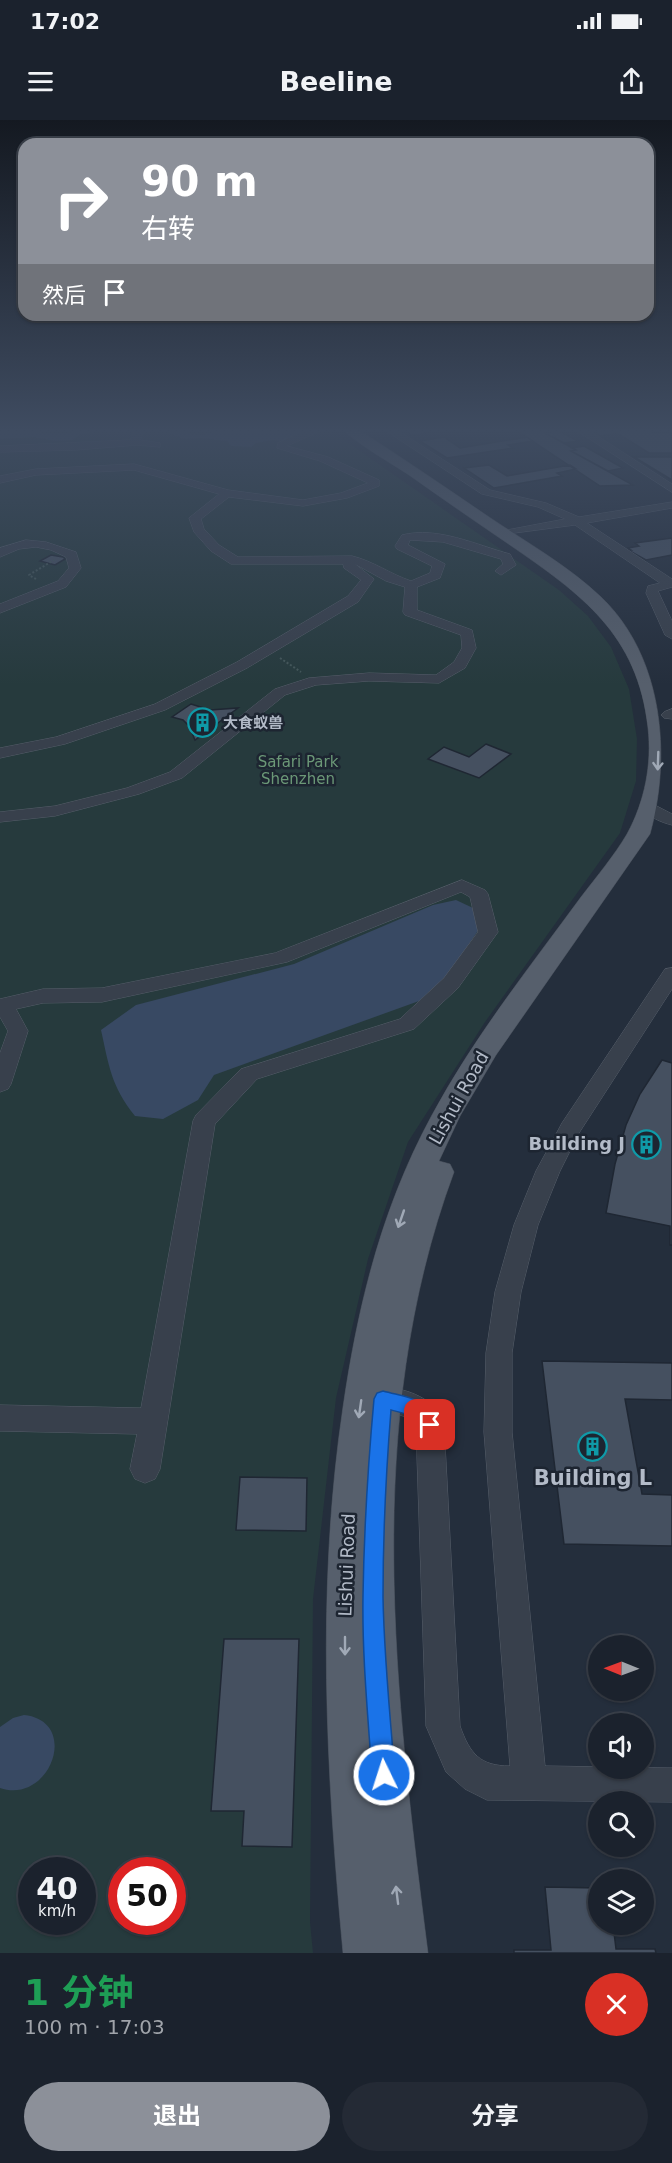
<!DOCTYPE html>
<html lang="zh">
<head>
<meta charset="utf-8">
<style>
  :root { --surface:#1b222d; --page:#242a35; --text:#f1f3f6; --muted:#a0a4aa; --line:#393f49; --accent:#8c9099 }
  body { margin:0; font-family:"DejaVu Sans","Noto Sans SC",sans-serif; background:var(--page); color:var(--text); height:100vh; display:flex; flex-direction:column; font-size:22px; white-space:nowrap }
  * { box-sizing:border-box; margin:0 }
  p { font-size:20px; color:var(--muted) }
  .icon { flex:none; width:33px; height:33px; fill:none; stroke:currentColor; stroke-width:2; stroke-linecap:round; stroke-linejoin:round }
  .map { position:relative; height:1833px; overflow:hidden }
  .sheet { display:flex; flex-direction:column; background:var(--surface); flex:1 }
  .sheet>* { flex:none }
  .hud { position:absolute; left:18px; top:18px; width:636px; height:183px; border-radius:18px; box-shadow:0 2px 4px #0004,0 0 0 2px var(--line); background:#8c9099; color:#fff; overflow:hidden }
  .needle { width:39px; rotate:271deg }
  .fabs { position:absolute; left:588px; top:1515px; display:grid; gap:12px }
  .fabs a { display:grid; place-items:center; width:66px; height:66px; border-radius:50%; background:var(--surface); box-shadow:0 2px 4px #0004,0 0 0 2px var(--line); font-size:30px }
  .speed { position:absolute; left:18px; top:1737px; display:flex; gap:12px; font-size:30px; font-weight:700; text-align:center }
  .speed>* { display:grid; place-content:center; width:78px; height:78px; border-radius:50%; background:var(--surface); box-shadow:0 2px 4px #0004,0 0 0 2px var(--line); line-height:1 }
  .speed small { font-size:15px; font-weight:400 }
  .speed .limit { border:9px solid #d22; background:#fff; color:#111 }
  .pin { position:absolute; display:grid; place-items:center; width:51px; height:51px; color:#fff; margin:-26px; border-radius:12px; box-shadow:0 3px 9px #0006 }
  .me { position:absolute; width:66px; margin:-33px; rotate:356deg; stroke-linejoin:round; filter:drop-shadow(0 0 4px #0008) }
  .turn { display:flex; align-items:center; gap:21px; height:126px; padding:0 24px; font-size:27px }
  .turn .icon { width:78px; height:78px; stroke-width:2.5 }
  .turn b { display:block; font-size:42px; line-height:51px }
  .then { display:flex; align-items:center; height:57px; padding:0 24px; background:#0003; gap:12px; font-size:22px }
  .round { display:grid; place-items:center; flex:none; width:63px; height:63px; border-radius:32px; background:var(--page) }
  .summary { display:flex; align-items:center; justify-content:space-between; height:102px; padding:0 24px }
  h1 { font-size:36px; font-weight:700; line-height:45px; color:#1e9e55 }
  .primary-button { display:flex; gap:12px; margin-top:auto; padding:12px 24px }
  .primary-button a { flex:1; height:69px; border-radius:36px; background:var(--accent); color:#fff; font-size:24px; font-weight:700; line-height:69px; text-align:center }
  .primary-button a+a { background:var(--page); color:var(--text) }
  .status { display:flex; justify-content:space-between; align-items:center; height:42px; padding:0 30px; background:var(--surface); direction:ltr }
  .status svg { height:16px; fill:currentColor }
  header { display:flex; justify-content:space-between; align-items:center; height:78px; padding:0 24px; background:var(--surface); font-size:27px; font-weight:700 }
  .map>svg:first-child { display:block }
  .green { fill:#263a3d; fill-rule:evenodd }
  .water { fill:#384963 }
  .building { fill:#455060; stroke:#1f2733; stroke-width:1.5 }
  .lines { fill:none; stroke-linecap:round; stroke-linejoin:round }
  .minor-casing { stroke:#565e6a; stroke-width:1 }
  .major-casing { stroke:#414955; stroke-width:1 }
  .path { stroke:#44575a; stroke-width:2; stroke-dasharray:2 2; stroke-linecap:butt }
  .minor { fill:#38404c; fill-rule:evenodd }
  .major { fill:#565f6c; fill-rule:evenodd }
  .oneway { stroke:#a0a9b6 }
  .route { fill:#1a73e8; stroke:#114b97; stroke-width:1.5 }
  .labels { text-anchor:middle; stroke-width:5; stroke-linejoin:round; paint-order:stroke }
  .far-poi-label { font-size:15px; font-weight:bold; fill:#b3bbc8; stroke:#1d2531; text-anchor:start }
  .far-park-label { font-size:15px; fill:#6b9877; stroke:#1d2531 }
  .street-label { font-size:18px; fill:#b3bbc8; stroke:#1d2531 }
  .poi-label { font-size:18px; font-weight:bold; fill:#b3bbc8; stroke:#1d2531; text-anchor:end }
  .near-poi-label { font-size:21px; font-weight:bold; fill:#b3bbc8; stroke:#1d2531 }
</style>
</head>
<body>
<div class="status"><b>17:02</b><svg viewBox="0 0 49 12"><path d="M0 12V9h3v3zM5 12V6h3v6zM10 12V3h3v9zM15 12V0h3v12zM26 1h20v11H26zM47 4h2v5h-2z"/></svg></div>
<header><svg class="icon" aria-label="menu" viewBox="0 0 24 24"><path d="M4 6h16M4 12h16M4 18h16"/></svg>Beeline<svg class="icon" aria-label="share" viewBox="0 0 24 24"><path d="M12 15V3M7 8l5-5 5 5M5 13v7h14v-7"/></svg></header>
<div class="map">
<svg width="672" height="1833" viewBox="0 0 672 1833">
  <rect width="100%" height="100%" fill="#242e3c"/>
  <path class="green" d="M0,308H327L559,470L588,496L611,527L629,569L637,619L636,661L620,713L485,902L408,1022L368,1139L336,1278L313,1479L310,1802L313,1833H0ZM32,1750H82V1802H32ZM122,1750H172V1802H122Z"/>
  <path class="water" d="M0,308H42L38,310L42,314L70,313L81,308H121L81,314L72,320L56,321L34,317L0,319Z
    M160,308H182L190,314L202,315L216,311L214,308H308L289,321L272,320L256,323L251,327L231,326L227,321L201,318L183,319Z
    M456,780L473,788L479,809L448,856L419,881L214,955L198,980L163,999L135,996C111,966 109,946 101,910L136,885L294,844L433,785Z
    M24,1595C81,1601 50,1685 0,1668V1607L13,1598Z"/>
  <path class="building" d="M400,308H462L412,315Z
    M513,308H543L551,312L545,313L576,330L571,331L633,365L600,366Z
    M595,308H652L646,309L654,313H672V333H649L617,313L600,316L595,312Z
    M555,309L578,321L564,323L545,313L551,312L546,310Z
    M444,317L460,328L527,317L533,321L508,325L513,328L447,338L420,321Z
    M584,326L623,348L608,351L571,331L576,330L572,328Z
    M634,337H672V360Z
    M489,345L507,356L570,345L576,349L557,353L562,356L494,368L464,348Z
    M672,418V435L646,440L628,430H631L628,428L639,426L635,423Z
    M51,435L63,437L65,439L55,445L40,441Z
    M191,584L210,590L238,588L195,620L189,606L183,600L172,597Z
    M486,624L511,634L479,658L428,639L444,627L469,637Z
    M662,940L672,943V1125H670V1106L606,1093L615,1044L626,1005L640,974Z
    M542,1241L672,1243V1280L625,1279L642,1374L672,1375V1426L564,1424Z
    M240,1357L307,1358L306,1411L236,1410Z
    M224,1519H299L292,1727L242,1726L244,1691H211Z
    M545,1767L598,1768V1804H613L616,1829H655L656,1833H514V1830H551Z"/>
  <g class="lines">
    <defs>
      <path id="minor" d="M136,308H146L140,320L160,323V327L137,325L76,330L0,332V326L130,320Z
        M311,308H321L322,310L287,326L328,337L379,360V366L347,378L303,386L229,377L201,399L204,409L219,425L238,437L352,436C373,441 390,454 411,461L430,453L432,446L397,429L395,426L402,415C438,406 476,425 510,434L516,445L501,455L495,451L503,444L501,439L443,422L410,420L408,425L445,444L440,458L417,467V490L472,510L476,528L465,548L439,563L369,561L316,565L285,575L182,658L139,674L55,696L0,702V692L55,686L127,668L170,652L275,569L309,558L369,553L436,555L454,542L462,528L461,515L405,495L403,492L405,467L386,461L355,444L374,459L358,482L247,548L165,590L65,624L0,638V628L56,617L155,584L237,542L348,476L361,460L344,448L343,444H231L211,431L194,412L189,398L219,374L134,350L36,355L0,363V356L36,349L134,344L228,370L303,380L341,373L368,363L320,341L277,328L278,323Z
        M382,308H394L490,370L546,383L579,397L672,382V388L587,403L672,459V467L658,471L672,501V519L665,515L646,473L648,466L660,463L575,405L507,414V410L565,399L538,387L482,374Z
        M573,308H585L672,364V372Z
        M26,420L46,422L76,432L81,448L66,467L0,493V484L58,461L69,448L66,437L51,430L36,427L19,429L0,437V428Z
        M672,589V599L664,598L661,595L664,592Z
        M649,682L672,694V705C660,702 649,697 641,687L643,683Z
        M462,760L485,770L488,774L498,812L458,868L414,909L257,959L215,1004L160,1349L155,1359L145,1363L135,1359L130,1349L137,1314L0,1311V1285L141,1288L193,1001L196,995L241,949L400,899L444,858L478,812L470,777L461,772L287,842L102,882L43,883L16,889L28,911L11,964L8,969L0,972V933L8,911L0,897V879L43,869L102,868L275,833Z
        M672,848V869L579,1013L560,1051L538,1105L521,1172L512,1233V1312L545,1646L672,1648V1682L487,1680L465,1669L446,1652L426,1606L416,1307L403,1296L373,1288L369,1279L373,1270C390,1264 418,1272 432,1285C438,1290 441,1298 444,1305L460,1606C470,1634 480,1646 510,1646L484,1312L486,1233L495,1172L514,1105L536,1051L562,1003L665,849Z"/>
      <path id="major" d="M342,308H356C401,337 445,367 489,397C526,422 567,445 600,476C663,535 672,635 650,714L496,935L460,996L439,1041L450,1044L454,1052C361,1303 395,1574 428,1833H343C326,1651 316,1468 343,1287C358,1184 382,1087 432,995C474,917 529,848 581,777C597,756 614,736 627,714C645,681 652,644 648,608C638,514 581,474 510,425C476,402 443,379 409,355C391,343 355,323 342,308Z"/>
    </defs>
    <use href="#minor" class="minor-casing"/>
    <use href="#major" class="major-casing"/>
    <path class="path" d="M36,459L29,455L54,440
      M280,538L301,552"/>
    <use href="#minor" class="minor"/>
    <use href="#major" class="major"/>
  </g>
  <defs><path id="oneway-shaft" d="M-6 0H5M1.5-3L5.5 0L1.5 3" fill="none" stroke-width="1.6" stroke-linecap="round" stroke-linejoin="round" transform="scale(1.5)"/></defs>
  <g class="oneway">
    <use href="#oneway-shaft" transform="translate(658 641) rotate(92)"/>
    <use href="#oneway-shaft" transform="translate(401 1099) rotate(109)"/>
    <use href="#oneway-shaft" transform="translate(360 1289) rotate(98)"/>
    <use href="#oneway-shaft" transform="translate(345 1526) rotate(90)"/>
    <use href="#oneway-shaft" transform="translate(397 1775) rotate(-97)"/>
  </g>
  <linearGradient id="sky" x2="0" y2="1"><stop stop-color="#141921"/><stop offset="0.55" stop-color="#3f4c61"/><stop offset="1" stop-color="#3f4c61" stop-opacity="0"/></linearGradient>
  <rect width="672" height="565" fill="url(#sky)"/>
  <path class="route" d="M383,1271C409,1278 427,1277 439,1305L436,1311L430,1313L423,1311C416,1295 407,1294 391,1290C386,1352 383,1415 383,1477C384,1536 390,1596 395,1655L392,1663L384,1666L376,1663L372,1655C368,1596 362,1536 363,1476C364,1410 368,1345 374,1279L377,1273Z"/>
  <defs>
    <symbol id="building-ring" viewBox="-11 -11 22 22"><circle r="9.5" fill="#1d2531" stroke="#0f9aa8" stroke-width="1.5"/><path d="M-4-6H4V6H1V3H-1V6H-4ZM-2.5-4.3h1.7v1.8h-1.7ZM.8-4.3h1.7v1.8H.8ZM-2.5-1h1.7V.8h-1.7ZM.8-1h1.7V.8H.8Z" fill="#0f9aa8"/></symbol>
  </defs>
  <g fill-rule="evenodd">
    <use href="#building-ring" x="186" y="586" width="33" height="33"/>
    <use href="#building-ring" x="630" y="1008" width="33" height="33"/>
    <use href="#building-ring" x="576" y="1310" width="33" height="33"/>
  </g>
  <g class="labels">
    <g class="far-poi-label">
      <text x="223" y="608">大食蚁兽</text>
    </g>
    <g class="far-park-label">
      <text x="298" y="647">Safari Park<tspan x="298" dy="17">Shenzhen</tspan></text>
    </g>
    <g class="street-label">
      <text transform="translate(459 978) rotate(-61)" y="6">Lishui Road</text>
      <text transform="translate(347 1445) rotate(-88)" y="6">Lishui Road</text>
    </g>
    <g class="poi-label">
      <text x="625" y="1030">Building J</text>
    </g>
    <g class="near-poi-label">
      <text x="593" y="1365">Building L</text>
    </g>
  </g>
</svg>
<div class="fabs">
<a><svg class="needle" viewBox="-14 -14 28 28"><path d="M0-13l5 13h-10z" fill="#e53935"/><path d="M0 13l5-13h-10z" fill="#a0a4aa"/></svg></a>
<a><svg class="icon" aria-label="sound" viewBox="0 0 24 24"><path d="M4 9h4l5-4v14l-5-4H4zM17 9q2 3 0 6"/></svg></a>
<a><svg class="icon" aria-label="search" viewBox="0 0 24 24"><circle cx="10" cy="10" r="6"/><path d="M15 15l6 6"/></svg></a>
<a><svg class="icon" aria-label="layers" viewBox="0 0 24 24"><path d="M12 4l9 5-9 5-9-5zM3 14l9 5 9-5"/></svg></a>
</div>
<div class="speed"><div>40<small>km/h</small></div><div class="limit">50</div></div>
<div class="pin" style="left:430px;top:1305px;background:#d93025"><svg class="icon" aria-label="arrive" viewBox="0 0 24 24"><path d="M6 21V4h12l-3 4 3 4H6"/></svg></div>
<svg class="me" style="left:384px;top:1655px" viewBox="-20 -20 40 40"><circle r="17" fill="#1a73e8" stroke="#fff" stroke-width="3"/><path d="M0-11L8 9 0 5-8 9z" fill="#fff"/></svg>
<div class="hud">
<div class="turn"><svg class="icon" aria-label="right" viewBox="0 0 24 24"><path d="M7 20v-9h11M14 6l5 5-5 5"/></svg><div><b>90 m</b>右转</div></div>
<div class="then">然后<svg class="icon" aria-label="arrive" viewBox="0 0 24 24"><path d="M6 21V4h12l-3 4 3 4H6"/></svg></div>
</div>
</div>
<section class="sheet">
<div class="summary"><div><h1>1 分钟</h1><p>100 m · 17:03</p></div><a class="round" style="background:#d93025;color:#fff"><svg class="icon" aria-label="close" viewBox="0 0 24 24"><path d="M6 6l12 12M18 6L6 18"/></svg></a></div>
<div class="primary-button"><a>退出</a><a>分享</a></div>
</section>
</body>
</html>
